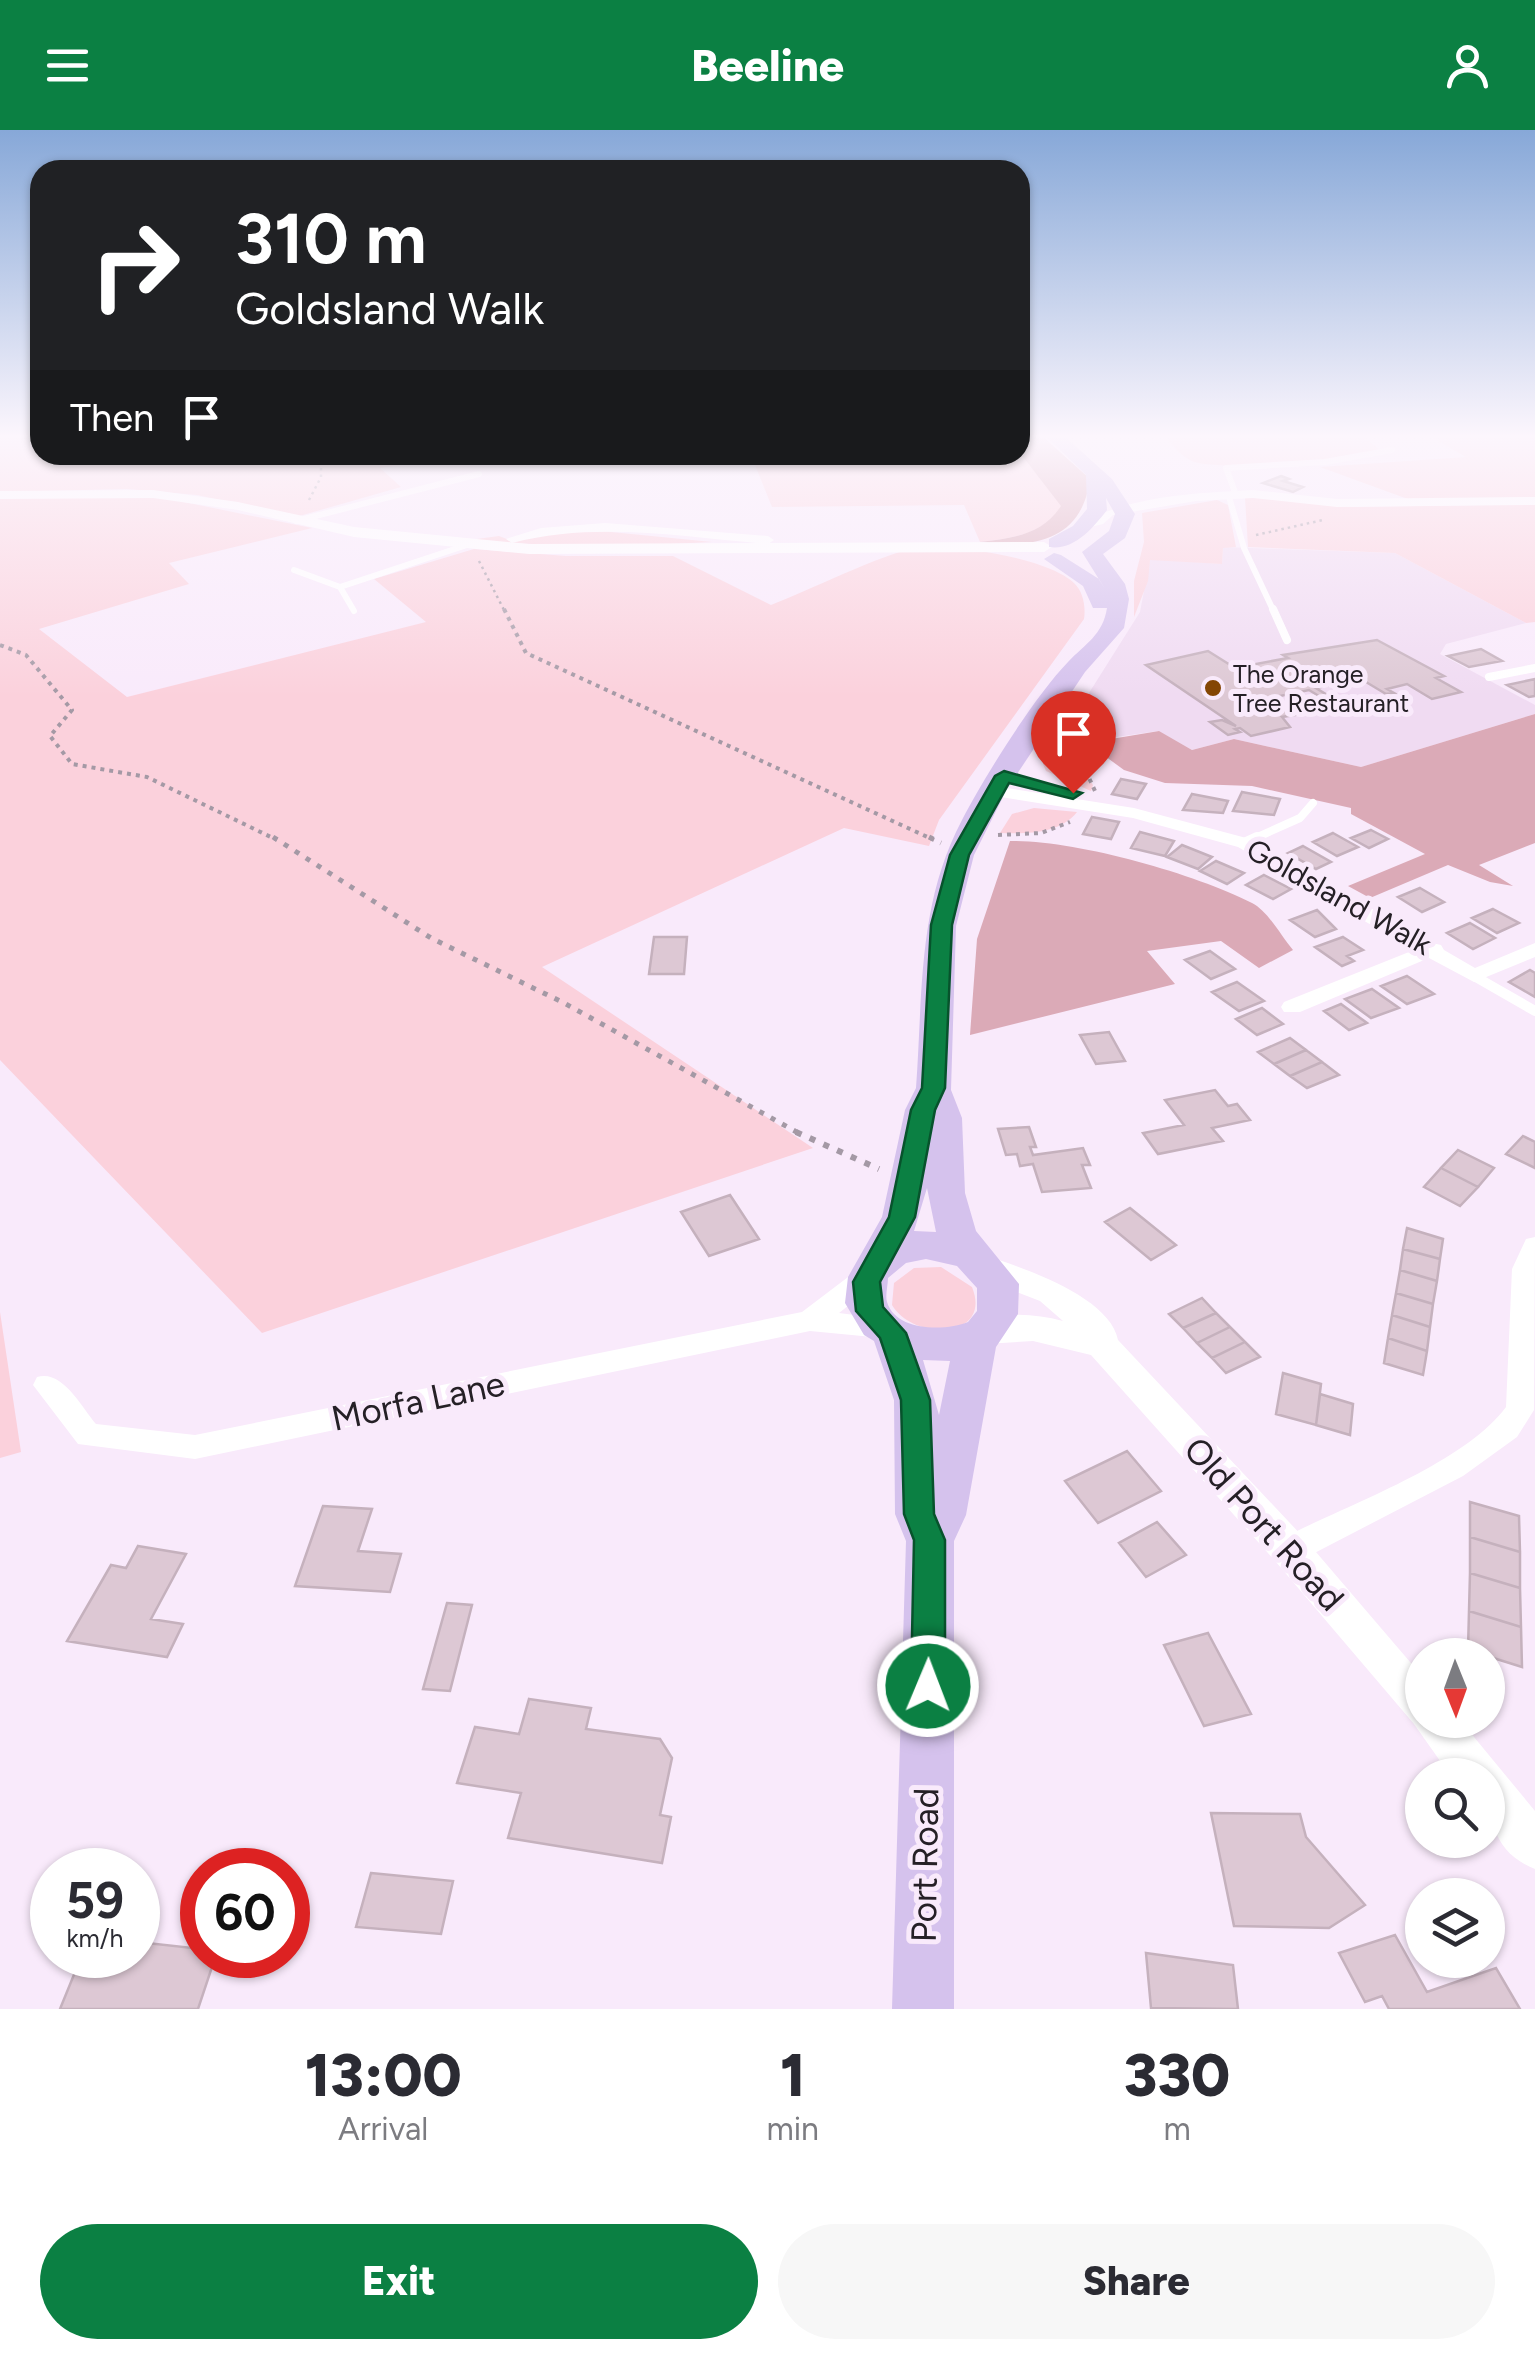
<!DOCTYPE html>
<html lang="en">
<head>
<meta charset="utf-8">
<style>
  :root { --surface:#fff; --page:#f7f7f7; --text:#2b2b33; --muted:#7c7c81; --accent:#0b8043 }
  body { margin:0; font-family:Figtree,sans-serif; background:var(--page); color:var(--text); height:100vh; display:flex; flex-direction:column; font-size:38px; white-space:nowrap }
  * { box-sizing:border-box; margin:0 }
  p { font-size:32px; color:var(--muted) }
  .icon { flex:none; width:55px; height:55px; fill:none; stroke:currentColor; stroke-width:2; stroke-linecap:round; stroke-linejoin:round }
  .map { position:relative; height:1879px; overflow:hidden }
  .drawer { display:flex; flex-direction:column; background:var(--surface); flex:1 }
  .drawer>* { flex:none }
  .hud { position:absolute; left:30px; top:30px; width:1000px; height:305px; border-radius:30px; box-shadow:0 2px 8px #0004; background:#202124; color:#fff; overflow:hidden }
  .needle { width:65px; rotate:179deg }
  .controls { position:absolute; left:1405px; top:1508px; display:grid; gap:20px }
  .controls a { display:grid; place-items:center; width:100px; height:100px; border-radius:50%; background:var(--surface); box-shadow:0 2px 8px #0004; font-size:50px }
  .speed { position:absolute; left:30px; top:1718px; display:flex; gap:20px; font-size:50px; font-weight:700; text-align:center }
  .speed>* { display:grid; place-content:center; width:130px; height:130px; border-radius:50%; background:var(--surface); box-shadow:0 2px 8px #0004; line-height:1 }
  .speed small { font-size:25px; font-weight:400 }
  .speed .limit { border:15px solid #d22; background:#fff; color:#111 }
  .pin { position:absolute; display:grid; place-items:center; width:85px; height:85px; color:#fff; margin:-102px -42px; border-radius:50% 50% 50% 0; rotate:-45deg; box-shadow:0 0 10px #0007 }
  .pin .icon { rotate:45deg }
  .me { position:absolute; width:110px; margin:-55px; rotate:1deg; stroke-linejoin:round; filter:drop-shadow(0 0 8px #0008) }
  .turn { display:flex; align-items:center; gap:35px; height:210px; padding:0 40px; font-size:45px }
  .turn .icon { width:130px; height:130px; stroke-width:2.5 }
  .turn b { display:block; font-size:70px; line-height:85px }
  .then { display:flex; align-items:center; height:95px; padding:0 40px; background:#0003; gap:20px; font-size:38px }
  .eta { display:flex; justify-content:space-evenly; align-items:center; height:170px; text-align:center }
  .eta b { font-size:60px; font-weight:800; line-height:70px }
  .button { display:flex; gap:20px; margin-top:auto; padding:20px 40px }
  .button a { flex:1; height:115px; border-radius:60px; background:var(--accent); color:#fff; font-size:40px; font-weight:800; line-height:115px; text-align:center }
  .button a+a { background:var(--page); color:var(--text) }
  header { display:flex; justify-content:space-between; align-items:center; height:130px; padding:0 40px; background:var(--accent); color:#fff; font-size:45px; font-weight:800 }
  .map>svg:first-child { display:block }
  .built { fill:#f0dbf2 }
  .green { fill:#fbd1dc }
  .forest { fill:#dbaab7 }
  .building { fill:#ddc8d4; stroke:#c5b1bd; stroke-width:2.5 }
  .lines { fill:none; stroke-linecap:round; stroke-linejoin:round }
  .path-far3 { stroke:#a499a5; stroke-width:2.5; stroke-dasharray:2.5 4; stroke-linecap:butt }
  .path-far2 { stroke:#a499a5; stroke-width:4; stroke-dasharray:4 5; stroke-linecap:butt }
  .path-far1 { stroke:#a499a5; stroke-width:5; stroke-dasharray:5 8; stroke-linecap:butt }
  .path { stroke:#a499a5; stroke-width:6; stroke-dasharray:6 9; stroke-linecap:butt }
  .service-far2 { stroke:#fff; stroke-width:6 }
  .service-far1 { stroke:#fff; stroke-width:8 }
  .service { stroke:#fff; stroke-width:10 }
  .minor { fill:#fff; fill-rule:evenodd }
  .tertiary { fill:#fff; fill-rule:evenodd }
  .primary { fill:#d5c2ed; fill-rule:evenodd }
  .route { fill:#0b8043; stroke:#07532c; stroke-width:2.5 }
  .poi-dot { fill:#844604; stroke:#f9eafb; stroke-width:4 }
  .labels { text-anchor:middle; stroke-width:10; stroke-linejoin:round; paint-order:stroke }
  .far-poi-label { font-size:25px; fill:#252026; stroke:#f9eafb; text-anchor:start }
  .street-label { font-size:30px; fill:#252026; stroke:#f9eafb }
  .near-street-label { font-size:35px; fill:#252026; stroke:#f9eafb }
</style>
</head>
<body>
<header><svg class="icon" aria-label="menu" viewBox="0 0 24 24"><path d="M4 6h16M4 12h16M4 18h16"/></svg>Beeline<svg class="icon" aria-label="person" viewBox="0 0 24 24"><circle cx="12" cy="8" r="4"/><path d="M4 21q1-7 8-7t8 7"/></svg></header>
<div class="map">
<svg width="1535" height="1879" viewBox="0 0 1535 1879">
  <rect width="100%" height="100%" fill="#f9eafb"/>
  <path class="built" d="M1223,417L1395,423L1526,493L1446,514L1440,524L1535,575V584L1361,637L1234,609L1192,620L1158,601L1103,609L1072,590L1140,482L1150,429L1222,434Z"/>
  <path class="green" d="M0,304H40V325H472L380,338L401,357L296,387L197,365L127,359L0,362Z
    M1163,304H1360L1379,319C1353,332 1219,342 1192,331C1180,326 1171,313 1163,304Z
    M1426,304H1535V370L1416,372L1320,337L1466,327Z
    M1020,323L1062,376C1042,405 1013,408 980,412L964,375L772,377L751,325Z
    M1254,366L1354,377L1535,374V492L1526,493L1395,423L1248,417L1245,368Z
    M0,367H159L312,398L169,433L189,454L39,499L127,567L426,492L374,449L474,419L566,426H673L771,475C808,461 881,424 916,418C952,413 1048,428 1074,453C1083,461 1086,477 1084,489L939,690L929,716L844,698L542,837L813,1018L262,1203L0,930Z
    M1217,370L1228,375L1236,417L1223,418L1222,434L1150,430L1148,451L1134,487V451L1144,412L1142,383Z
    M601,401L712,412L609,417L462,411L499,406L512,411L532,404Z
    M1049,619L1078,635L1093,655L1091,661L1046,641L1043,634Z
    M1034,678L1077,682C1060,704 1026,704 1000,703L1012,684Z
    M941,1137L972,1157C993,1209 914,1212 892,1175L894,1153L914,1138Z
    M0,1182L21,1322L0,1328Z"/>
  <path class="forest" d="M1020,304H1040L1090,349C1082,410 1035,419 980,412C1013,408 1042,405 1061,376L1020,323Z
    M1535,584V713L1479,735L1513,756L1490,752L1448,735L1370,768L1348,756L1425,724L1351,684V678L1252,656L1165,653L1124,640L1087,613L1159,601L1192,620L1234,609L1361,637Z
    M1010,711C1075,710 1193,743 1252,773C1268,781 1281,806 1293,820L1259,838L1221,811L1147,821L1175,854L970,905L977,809Z"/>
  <path class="building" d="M1281,346L1289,349L1283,351L1303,357L1293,362L1263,353Z
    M1377,510L1444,546L1436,548L1461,562L1432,569L1407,554L1387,559L1394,563L1386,564L1361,549L1316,558L1342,574L1335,576L1309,560L1270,568L1295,585L1282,587L1290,597L1251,606L1240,598L1235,599L1240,602L1228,605L1210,592L1222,590L1236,596L1146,535L1208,521L1235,538L1288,528L1283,525Z
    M1481,519L1502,531L1469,537L1448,526Z
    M1535,549V566L1529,567L1507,555Z
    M1121,649L1146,654L1137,669L1112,664Z
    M1242,662L1280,669L1274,685L1233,681Z
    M1192,664L1228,671L1223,683L1183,680Z
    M1092,687L1119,692L1111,709L1083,704Z
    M1371,700L1388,709L1369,718L1351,708Z
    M1140,702L1174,711L1165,726L1131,718Z
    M1333,703L1358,717L1337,726L1313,712Z
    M1182,715L1212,727L1198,739L1167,727Z
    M1303,716L1331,732L1316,739L1288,723Z
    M1216,731L1244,743L1227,754L1200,741Z
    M1264,745L1291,759L1273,769L1246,755Z
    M1420,758L1444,772L1422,782L1398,767Z
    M1493,779L1519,793L1497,803L1472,788Z
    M1317,780L1336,799L1315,807L1290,790Z
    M1470,793L1495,808L1473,819L1447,803Z
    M654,807H687L684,844H649Z
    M1343,807L1363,820L1347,826L1354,831L1342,836L1315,817Z
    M1210,821L1235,839L1211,849L1185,830Z
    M1530,840L1535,843V867L1509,852Z
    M1407,846L1434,864L1407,874L1381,856Z
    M1237,852L1264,871L1239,881L1212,862Z
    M1372,859L1399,878L1371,888L1345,869Z
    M1341,874L1367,893L1349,900L1324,881Z
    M1262,878L1283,894L1257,905L1236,889Z
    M1109,902L1125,931L1096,934L1080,905Z
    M1290,908L1306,920L1274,934L1258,922Z
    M1306,920L1322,932L1290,946L1274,934Z
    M1322,932L1339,945L1307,958L1290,946Z
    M1215,960L1228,976L1237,974L1250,990L1212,998L1223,1011L1158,1024L1143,1003L1184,995L1165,970Z
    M1029,997L1036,1017H1030L1033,1025L1083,1018L1090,1035H1082L1091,1058L1042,1062L1033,1034L1020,1036L1017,1024L1006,1025L998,999Z
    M1523,1006L1535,1012V1038L1506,1024Z
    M1458,1020L1494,1038L1478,1057L1441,1038Z
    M1441,1038L1478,1057L1460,1076L1424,1057Z
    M730,1065L759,1109L709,1126L681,1082Z
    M1130,1078L1176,1115L1151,1130L1105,1092Z
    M1407,1098L1443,1109L1440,1129L1403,1119Z
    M1403,1119L1440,1129L1437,1151L1400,1140Z
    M1400,1140L1437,1151L1433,1174L1396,1163Z
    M1396,1163L1433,1174L1430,1197L1392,1185Z
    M1202,1168L1216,1183L1183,1198L1169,1184Z
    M1216,1183L1230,1197L1197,1213L1183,1198Z
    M1392,1185L1430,1197L1427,1221L1388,1208Z
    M1230,1197L1245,1212L1212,1228L1197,1213Z
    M1388,1208L1427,1221L1423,1245L1384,1233Z
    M1245,1212L1260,1227L1226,1243L1212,1228Z
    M1283,1243L1321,1254L1316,1295L1276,1284Z
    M1320,1264L1353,1274L1350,1305L1316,1295Z
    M1127,1321L1161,1361L1098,1393L1065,1351Z
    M1470,1372L1519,1386L1520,1422L1470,1407Z
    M323,1376L372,1379L358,1421L401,1424L390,1462L295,1456Z
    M1157,1392L1186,1425L1146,1447L1119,1413Z
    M1470,1407L1520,1422V1458L1470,1443Z
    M138,1416L186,1424L151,1489L183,1494L167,1527L67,1511L111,1435L126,1438Z
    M1470,1443L1520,1458L1521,1497L1469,1481Z
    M447,1473L472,1475L450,1561L423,1559Z
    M1469,1481L1521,1497L1522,1537L1468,1520Z
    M1208,1503L1251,1584L1204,1596L1164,1515Z
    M529,1569L591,1578L586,1599L660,1609L672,1628L660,1685L671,1687L662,1733L508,1708L521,1663L457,1653L475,1597L519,1604Z
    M1211,1683L1300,1684L1306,1707L1365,1775L1329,1798L1234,1796Z
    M371,1743L453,1751L441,1804L356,1797Z
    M1395,1805L1427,1862L1496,1838L1520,1879H1389L1382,1866L1365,1872L1339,1823Z
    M138,1812L202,1819V1825H216L198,1879H60L82,1825H138Z
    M1146,1823L1233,1835L1238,1879L1151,1878Z"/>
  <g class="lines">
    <path class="path-far3" d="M309,370L321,347V325
      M1256,405L1323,390
      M479,431L505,482"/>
    <path class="path-far2" d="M504,479L526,523L934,710
      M0,515L26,525L72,580L50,606L72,634L147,647L277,710
      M1048,617L1085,639L1095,661
      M998,705L1041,703L1070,692"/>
    <path class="path-far1" d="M273,707L431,808L564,873L802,1005
      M929,707L941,713"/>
    <path class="path" d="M796,1002L879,1039"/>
    <path class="service-far2" d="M1236,365L1226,338L1325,332L1392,320
      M1229,367L1244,418L1274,482
      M296,391L479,344
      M294,440L340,457
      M354,481L340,457L467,415"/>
    <path class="service-far1" d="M1273,479L1287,510
      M1489,547L1535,538
      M1251,710L1300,688L1313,673"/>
    <path class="service" d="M1244,713L1257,707
      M1474,846L1535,881"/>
    <path class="minor" d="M1253,360L1337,369L1535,367V375L1337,377L1253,368L1196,371L1113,385L1103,394L1086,398L1080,394C1129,366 1195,363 1253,360Z
      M605,393L768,406L774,410L768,414C682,407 597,391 512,413L506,409L541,398Z
      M994,656L1134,678L1250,709L1432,813L1441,815L1444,820L1475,838L1535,813V827L1474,852L1429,828L1300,882H1284L1281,877L1284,872L1414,820L1238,717L1133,688L988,665V657Z
      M1535,1107L1534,1280L1517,1307L1463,1346L1301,1430L1290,1434L1279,1430L1274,1420L1279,1410C1344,1376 1463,1335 1506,1277L1512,1139L1526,1109Z
      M869,1135L878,1138L882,1145L878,1152L839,1183L893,1190L897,1197L893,1204L883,1208L810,1201L195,1329L78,1314L33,1255L37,1247C62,1239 81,1276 96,1294L195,1305L802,1182L860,1138Z"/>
    <path class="tertiary" d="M153,360L238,372L354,397L529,414L1044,412L1052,417L1044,422L529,424L354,407L238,380L153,368L0,369V361Z
      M987,1126C1024,1138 1110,1167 1118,1210L1304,1408L1422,1546V1590H1460L1535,1681V1739C1492,1722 1488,1686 1488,1645H1450L1414,1594L1276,1432L1091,1225L1033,1211L986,1214L974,1210L969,1201L974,1192C1004,1182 1033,1183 1063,1191L1040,1171L976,1146L971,1138L976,1130Z"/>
    <path class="primary" d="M1044,304H1062L1112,349L1135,384L1125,408L1103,424L1125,454L1129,469L1124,498L1085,542L1007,659L974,725L956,796L951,960L962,988L965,1063L976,1101L1019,1154L1018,1184L996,1217L966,1385L954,1411V1879H892L906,1411L895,1384L894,1270L874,1211L864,1205L845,1173L848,1147L882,1087L905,980L916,958C923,865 917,775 962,690C985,646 1034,567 1068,532C1085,514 1103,505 1107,478H1093L1083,456L1044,429L1054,423L1061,425L1099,449L1105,459L1082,422L1109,401L1115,384L1106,368L1107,380C1093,398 1074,421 1049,417V409L1073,396L1087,379L1086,345ZM927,1058L936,1102L914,1101ZM926,1129L957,1136L977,1158V1181L968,1192C946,1201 896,1202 887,1172C885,1166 888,1155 888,1148L906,1133ZM923,1230L950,1231L939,1285Z"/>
  </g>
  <linearGradient id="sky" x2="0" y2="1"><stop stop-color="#87a8d8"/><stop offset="0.54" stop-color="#fcf6fd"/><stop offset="1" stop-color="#fcf6fd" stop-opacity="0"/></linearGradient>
  <rect width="1535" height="567" fill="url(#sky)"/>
  <path class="route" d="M1004,641L1082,663L1073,669L1009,653L969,725L952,795L945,958L935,980L915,1087L880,1152L883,1177L906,1203L930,1270L934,1384L945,1410V1556L940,1568L928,1573L916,1568L911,1556L914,1410L904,1384L901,1270L880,1208L856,1181L853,1152L889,1087L911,980L922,958L931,795L950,725L995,646Z"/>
  <circle class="poi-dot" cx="1213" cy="558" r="10"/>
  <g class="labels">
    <g class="far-poi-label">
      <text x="1233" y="553">The Orange<tspan x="1233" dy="29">Tree Restaurant</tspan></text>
    </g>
    <g class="street-label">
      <text transform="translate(1339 767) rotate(29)" y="10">Goldsland Walk</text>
    </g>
    <g class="near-street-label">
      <text transform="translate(418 1271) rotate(-12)" y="12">Morfa Lane</text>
      <text transform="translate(1264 1394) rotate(48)" y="12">Old Port Road</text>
      <text transform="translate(925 1735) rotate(-89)" y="12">Port Road</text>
    </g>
  </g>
</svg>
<div class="controls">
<a><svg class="needle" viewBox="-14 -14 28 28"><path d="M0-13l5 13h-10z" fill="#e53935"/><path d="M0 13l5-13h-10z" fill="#7c7c81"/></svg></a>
<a><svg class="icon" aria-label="search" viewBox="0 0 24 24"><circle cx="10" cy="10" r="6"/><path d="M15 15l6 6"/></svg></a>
<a><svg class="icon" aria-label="layers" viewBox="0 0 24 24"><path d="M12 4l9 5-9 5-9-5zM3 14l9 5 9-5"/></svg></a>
</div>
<div class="speed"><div>59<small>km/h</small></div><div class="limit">60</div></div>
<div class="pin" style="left:1073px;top:663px;background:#d93025"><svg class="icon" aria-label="arrive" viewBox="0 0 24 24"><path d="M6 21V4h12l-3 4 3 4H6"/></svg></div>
<svg class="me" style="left:928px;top:1556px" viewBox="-20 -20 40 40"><circle r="17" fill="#0b8043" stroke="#fff" stroke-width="3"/><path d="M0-11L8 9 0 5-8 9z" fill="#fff"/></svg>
<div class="hud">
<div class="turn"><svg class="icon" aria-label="right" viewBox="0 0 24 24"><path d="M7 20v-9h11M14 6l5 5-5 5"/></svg><div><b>310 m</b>Goldsland Walk</div></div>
<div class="then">Then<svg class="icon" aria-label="arrive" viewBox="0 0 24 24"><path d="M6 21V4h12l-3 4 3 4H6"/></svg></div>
</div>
</div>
<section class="drawer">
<div class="eta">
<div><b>13:00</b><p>Arrival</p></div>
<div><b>1</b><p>min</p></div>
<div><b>330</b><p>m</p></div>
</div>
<div class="button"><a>Exit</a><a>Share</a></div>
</section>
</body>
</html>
